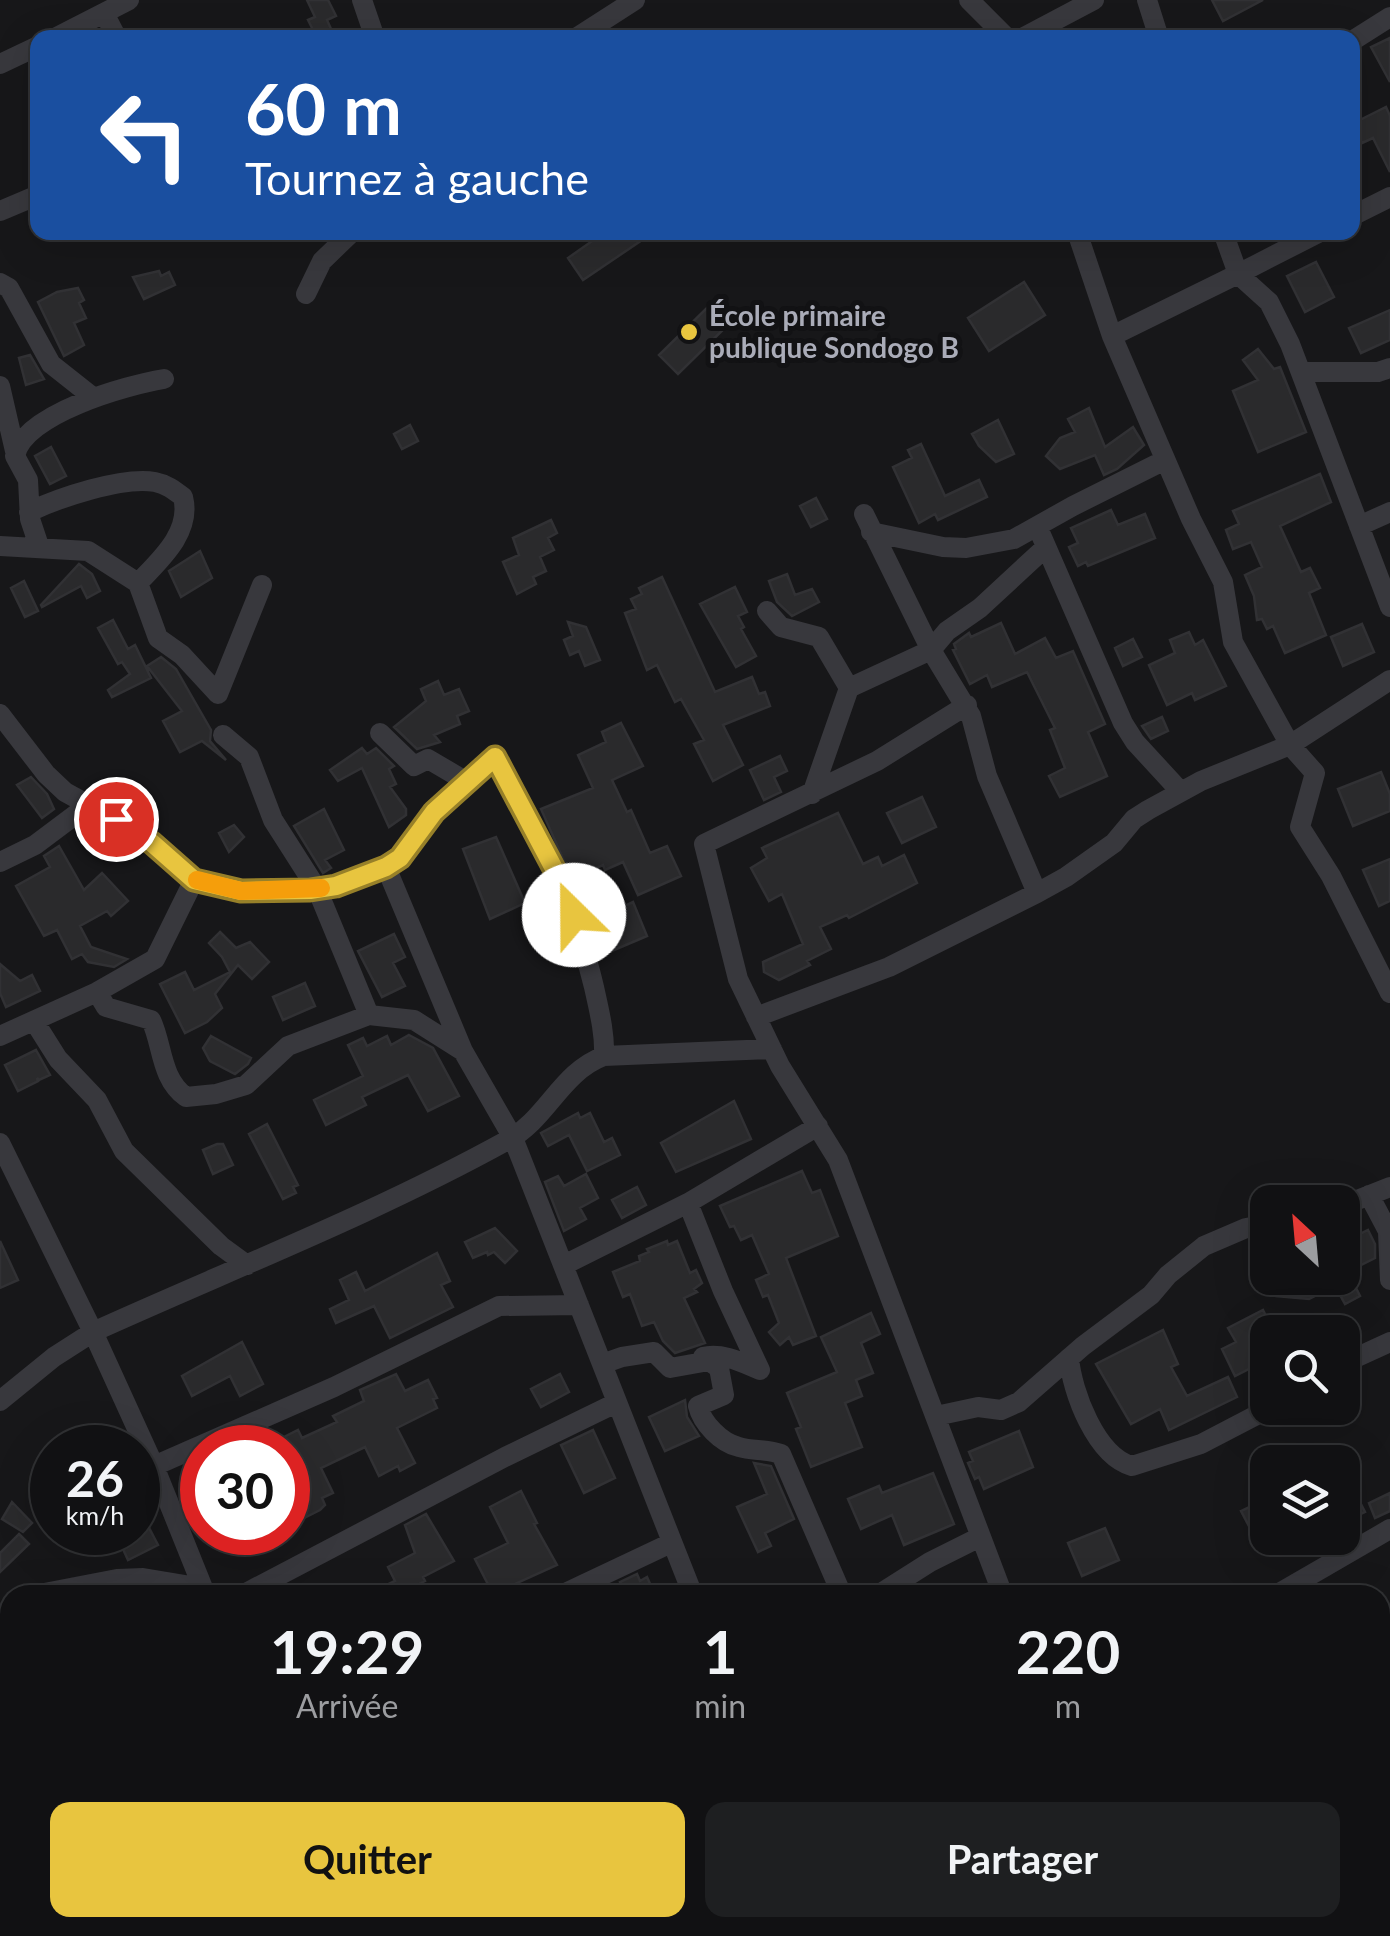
<!DOCTYPE html>
<html lang="fr">
<head>
<meta charset="utf-8">
<style>
  :root { --surface:#111113; --page:#1e1f21; --text:#f1f3f6; --muted:#9c9da0; --line:#303133; --accent:#e8c53f }
  body { margin:0; font-family:Lato,sans-serif; background:var(--page); color:var(--text); height:100vh; display:flex; flex-direction:column; font-size:38px; white-space:nowrap }
  * { box-sizing:border-box; margin:0 }
  p { font-size:32px; color:var(--muted) }
  .icon { flex:none; width:55px; height:55px; fill:none; stroke:currentColor; stroke-width:2; stroke-linecap:round; stroke-linejoin:round }
  .map { position:relative; flex:1; overflow:hidden }
  .drawer { position:absolute; left:0px; top:1585px; width:1390px; height:352px; display:flex; flex-direction:column; background:var(--surface); border-radius:30px 30px 0 0; box-shadow:0 10px 40px #0002,0 0 0 2px var(--line) }
  .drawer>* { flex:none }
  .hud { position:absolute; left:30px; top:30px; width:1330px; height:210px; border-radius:20px; box-shadow:0 10px 40px #0002,0 0 0 2px var(--line); background:#1a4fa0; color:#fff; overflow:hidden }
  .needle { width:65px; rotate:334deg }
  .controls { position:absolute; left:1250px; top:1185px; display:grid; gap:20px }
  .controls a { display:grid; place-items:center; width:110px; height:110px; border-radius:20px; background:var(--surface); box-shadow:0 10px 40px #0002,0 0 0 2px var(--line); font-size:50px }
  .speed { position:absolute; left:30px; top:1425px; display:flex; gap:20px; font-size:50px; font-weight:700; text-align:center }
  .speed>* { display:grid; place-content:center; width:130px; height:130px; border-radius:50%; background:var(--surface); box-shadow:0 10px 40px #0002,0 0 0 2px var(--line); line-height:1 }
  .speed small { font-size:25px; font-weight:400 }
  .speed .limit { border:15px solid #d22; background:#fff; color:#111 }
  .pin { position:absolute; display:grid; place-items:center; width:85px; height:85px; color:#fff; margin:-42px; border:5px solid #fff; border-radius:50%; box-shadow:0 2px 10px #0007 }
  .me { position:absolute; width:110px; margin:-55px; rotate:337deg; stroke-linejoin:round; filter:drop-shadow(0 0 8px #0008) }
  .turn { display:flex; align-items:center; gap:35px; height:210px; padding:0 50px; font-size:45px }
  .turn .icon { width:130px; height:130px; stroke-width:2.5 }
  .turn b { display:block; font-size:70px; line-height:85px }
  .eta { display:flex; justify-content:space-evenly; align-items:center; height:170px; text-align:center }
  .eta b { font-size:60px; font-weight:700; line-height:70px }
  .action { display:flex; gap:20px; margin-top:auto; padding:20px 50px }
  .action a { flex:1; height:115px; border-radius:20px; background:var(--accent); color:#111; font-size:40px; font-weight:700; line-height:115px; text-align:center }
  .action a+a { background:var(--page); color:var(--text) }
  .map>svg:first-child { display:block }
  .water { fill:#2d343c }
  .building { fill:#2a2a2c; stroke:#313134; stroke-width:2.5 }
  .lines { fill:none; stroke-linecap:round; stroke-linejoin:round }
  .street { stroke:#38383d; stroke-width:20 }
  .route-casing { stroke:#978029; stroke-width:25 }
  .route { stroke:#e8c53f; stroke-width:18 }
  .slow { stroke:#f59e0b; stroke-width:18 }
  .poi-dot { fill:#e8c53f; stroke:#121214; stroke-width:4 }
  .labels { text-anchor:middle; stroke-width:10; stroke-linejoin:round; paint-order:stroke }
  .poi-label { font-size:28px; font-weight:bold; fill:#aaacb8; stroke:#121214; text-anchor:start }
</style>
</head>
<body>
<div class="map">
<svg width="1390" height="1936" viewBox="0 0 1390 1936">
  <rect width="100%" height="100%" fill="#171719"/>
  <path class="water" d="M1390,1691V1779L1380,1770V1697Z
    M1380,1807H1390V1881L1380,1875Z
    M1380,1889L1390,1894V1936H1272L1258,1928H1329L1328,1930L1348,1936L1352,1928H1380Z"/>
  <path class="building" d="M307,0H328L336,16L327,20L335,38H317L308,20L315,17Z
    M1212,0H1263L1223,21Z
    M1390,38V82L1371,47Z
    M1386,107L1390,116V172L1373,138L1362,143L1352,124Z
    M605,232H654L583,280L568,258Z
    M1316,262L1334,297L1305,312L1287,276Z
    M159,271L161,276L169,272L175,285L144,299L133,277Z
    M1024,282L1045,315L989,351L968,318Z
    M78,288L84,300L79,303L86,318L74,323L84,345L64,356L38,302L57,292Z
    M715,300L734,319L678,374L659,355Z
    M1390,310V340L1361,353L1349,328Z
    M1258,349L1274,369L1280,367L1306,432L1258,452L1233,391L1258,380L1243,360Z
    M30,355L44,379L26,385L19,358Z
    M1089,408L1105,447L1133,427L1144,445L1117,469L1104,475L1095,455L1060,469L1046,456L1060,438L1075,432L1068,419Z
    M998,420L1014,454L996,462L979,446L972,434Z
    M410,425L418,441L402,449L394,434Z
    M921,444L945,496L979,480L987,497L938,520L935,514L919,523L893,467L912,458L908,450Z
    M51,447L66,476L50,484L35,456Z
    M1320,474L1331,502L1280,526L1301,572L1310,568L1320,588L1309,593L1326,635L1285,653L1273,626L1267,629L1262,619L1257,620L1254,596L1245,575L1262,567L1251,542L1233,549L1226,530L1239,524L1233,511Z
    M816,498L827,519L811,527L800,506Z
    M1111,510L1118,525L1145,514L1155,538L1088,566L1086,562L1078,566L1069,547L1078,543L1071,528Z
    M551,520L557,533L548,538L554,550L540,557L546,571L533,577L536,584L517,594L503,562L519,555L513,538Z
    M200,551L212,578L181,597L169,571Z
    M79,564L92,574L100,591L87,598L81,586L42,607L41,605Z
    M787,574L795,595L812,589L819,602L792,616L777,602L769,581Z
    M662,577L715,692L752,677L759,694L765,692L770,706L723,725L743,765L713,781L694,744L704,740L681,699L675,702L657,665L647,670L625,613L636,609L631,599L642,594L639,588Z
    M24,581L38,611L25,617L11,588Z
    M735,587L747,612L738,616L744,627L741,629L756,656L736,667L700,604Z
    M113,620L128,649L135,645L151,678L112,697L108,690L130,674L122,662L118,664L98,628Z
    M568,622L586,627L600,660L585,666L579,651L570,655L564,640L573,636Z
    M1001,623L1015,654L1045,638L1056,658L1073,651L1105,724L1088,732L1107,776L1060,797L1049,776L1065,768L1050,730L1055,728L1027,672L992,687L987,675L970,684L953,650L956,649L954,644L969,633L971,637Z
    M1362,624L1374,652L1343,666L1331,637Z
    M1189,632L1195,645L1203,640L1226,686L1195,700L1192,693L1167,705L1149,665L1175,653L1170,640Z
    M1133,639L1142,657L1123,666L1115,648Z
    M161,657L176,669L211,730L210,741L226,760L202,741L180,752L163,721L182,711L147,666Z
    M438,681L444,695L459,689L469,711L457,716L460,724L434,735L440,742L417,749L394,727L426,701L421,689Z
    M1162,717L1168,731L1151,739L1142,726Z
    M621,723L643,766L612,780L627,812L631,810L650,853L667,846L681,876L638,895L623,862L605,870L603,865L572,879L541,809L593,788L578,755L606,742L602,732Z
    M362,748L367,754L376,748L394,766L389,769L396,784L390,787L406,809V815L389,827L362,768L338,781L330,770Z
    M780,756L787,771L774,777L781,792L764,800L750,770Z
    M1381,772L1390,794V811L1353,826L1338,789Z
    M31,777L47,794L54,809L42,818L17,785Z
    M922,797L936,827L902,843L887,813Z
    M324,809L344,850L325,860L331,868L323,873L294,826Z
    M838,813L863,864L878,857L882,866L904,855L917,883L849,918L847,915L820,927L831,949L807,961L810,965L779,980L764,972L763,962L803,944L782,894L769,901L751,868L767,858L762,848Z
    M234,825L244,837L229,852L219,833Z
    M496,837L525,903L490,919L463,849Z
    M59,846L84,890L102,873L128,901L111,916L107,911L80,926L91,947L127,959L114,967L88,962L82,954L72,959L57,930L44,936L16,886L50,867L44,856Z
    M1390,859V901L1379,906L1363,870Z
    M633,902L647,936L600,956L589,923Z
    M220,932L236,948L250,942L269,962L252,979L238,965L215,994L222,1008L207,1022L185,1033L160,984L185,972L194,990L230,972L222,957L209,943Z
    M394,934L405,957L393,963L405,986L382,997L358,951Z
    M0,964L20,981L32,975L40,991L6,1007L0,993Z
    M305,983L315,1006L283,1020L273,997Z
    M409,1035L433,1048L459,1096L428,1111L408,1075L362,1097L366,1105L326,1125L314,1100L363,1076L348,1045L363,1038L367,1046L387,1036L391,1045Z
    M211,1036L251,1058L248,1064L235,1074L210,1061L203,1048Z
    M36,1050L50,1075L39,1080L37,1078L38,1081L18,1091L5,1065Z
    M734,1101L751,1139L676,1172L661,1143Z
    M578,1113L580,1118L590,1113L604,1142L612,1138L620,1155L587,1171L569,1135L548,1146L541,1133Z
    M267,1124L298,1185L293,1187L296,1193L283,1199L249,1134Z
    M217,1144H223L233,1165L213,1174L203,1150Z
    M802,1171L812,1193L820,1190L838,1236L786,1258L816,1336L793,1345L789,1337L780,1345L769,1332L779,1323L768,1295L763,1297L756,1280L769,1274L752,1235L741,1240L734,1226L730,1227L720,1206Z
    M586,1174L598,1198L580,1208L586,1219L564,1231L545,1182L558,1176L564,1186Z
    M637,1187L646,1205L622,1218L612,1200Z
    M495,1228L517,1251L505,1263L494,1252L488,1255L487,1252L473,1258L465,1242Z
    M1368,1230L1375,1244V1258L1351,1270L1342,1252V1243Z
    M0,1241L18,1280L0,1288Z
    M667,1241L668,1245L677,1241L690,1273L696,1270L702,1283L694,1289L697,1292L684,1298L705,1343L675,1353L663,1341L654,1322L642,1326L630,1294L623,1297L613,1272L640,1261L639,1256L649,1252L647,1249Z
    M437,1253L450,1281L441,1285L453,1307L390,1338L374,1306L336,1323L330,1309L349,1300L340,1280L356,1272L365,1291Z
    M1267,1278H1351L1360,1296L1345,1304L1335,1286L1309,1299L1276,1296Z
    M1263,1310L1274,1332H1268V1390L1255,1366L1235,1376L1222,1349L1236,1342L1228,1328Z
    M871,1313L880,1334L861,1343L873,1373L856,1380L862,1396L845,1403L862,1447L811,1467L796,1429L801,1427L787,1393L837,1372L821,1337Z
    M1163,1330L1178,1364L1171,1367L1187,1396L1228,1377L1237,1397L1169,1430L1160,1409L1131,1424L1096,1364Z
    M242,1342L263,1384L240,1396L230,1376L192,1396L182,1376Z
    M396,1374L405,1391L428,1380L437,1398L433,1399L437,1408L397,1428L415,1463L400,1471L398,1466L379,1476L365,1447L321,1468L333,1493L322,1498L325,1505L320,1510L288,1526V1448H262L298,1430L302,1438L337,1422L333,1416L364,1401L360,1390Z
    M560,1374L569,1392L541,1407L531,1389Z
    M685,1400L687,1417L699,1436L665,1451L649,1417Z
    M593,1430L615,1478L584,1493L561,1445Z
    M1019,1431L1033,1467L984,1489L979,1477L975,1479L968,1463L973,1461L969,1452Z
    M754,1463L771,1466L794,1519L765,1533L771,1546L758,1552L737,1507L767,1494Z
    M1342,1467L1365,1512L1342,1523Z
    M933,1473L954,1524L904,1545L892,1515L861,1529L848,1499L879,1486L882,1493Z
    M521,1491L537,1523L534,1524L557,1565L493,1594L475,1559L508,1543L490,1507Z
    M1390,1493V1511L1375,1518L1369,1503Z
    M12,1502L32,1523L23,1532L2,1519Z
    M1258,1503L1266,1520L1250,1528L1241,1511Z
    M426,1514L454,1561L423,1577L425,1581L398,1595H366L395,1581L388,1567L415,1553L405,1525Z
    M147,1524L158,1545L128,1560L118,1538L138,1532V1529Z
    M1105,1528L1119,1560L1082,1576L1068,1543Z
    M19,1534L29,1544L0,1572V1553Z
    M637,1574L640,1581L647,1577L655,1595H611L623,1589L620,1582Z"/>
  <g class="lines">
    <path class="street" d="M362,0L375,38
      M969,0L1007,38
      M1147,0L1159,38
      M104,13L117,38
      M55,38L129,0
      M576,38L635,0
      M1022,38L1094,0
      M1352,41L1390,17
      M0,64L38,46
      M0,211L38,195
      M1352,216L1390,197
      M1077,232L1112,336L1191,519L1223,582L1233,642L1290,745L1390,680
      M1223,232L1238,274L1320,232
      M0,283L9,288L51,364L94,398
      M306,294L322,261L352,232
      M1112,336L1238,274L1269,302L1290,344L1390,607
      M1302,372H1378L1390,368
      M0,386L15,451
      M29,512C58,498 123,476 155,482C166,484 174,490 183,497C192,532 160,560 138,583L158,638L182,655L218,694L262,585
      M864,514L931,650L971,716L987,776L1037,893
      M1359,526L1390,512
      M1038,528L1123,723L1135,742L1181,792
      M871,532L943,547L966,548L1014,539L1073,506L1165,460
      M0,546L88,551L138,583
      M39,546L30,519L28,480L15,456C23,414 127,385 164,379
      M767,611L781,627L819,637L849,688L812,794
      M849,688L931,650L947,631L980,608L1046,547
      M967,705L877,761L704,844L738,979L780,1066L838,1160L1003,1595
      M0,714L46,774L65,792L136,831L194,880L241,891L317,889L336,886L386,867L411,845L434,812L495,757C536,833 574,901 594,987C599,1010 605,1033 604,1056
      M380,733L414,766L428,759L467,782
      M223,735L249,757L273,820L317,889L369,1015
      M0,862L35,845L87,806
      M386,867L463,1051L513,1138L693,1595
      M97,992L106,1007L151,1020C163,1045 160,1078 186,1097L216,1094L246,1085L288,1046L369,1015L414,1020L463,1051
      M756,1017L889,967L1037,893L1066,877L1114,843L1134,819L1148,810L1201,781L1290,745L1315,773L1300,827L1331,876L1390,993
      M34,1021L58,1059L97,1100L124,1151L221,1246L247,1265
      M0,1036L97,992L155,959L194,880
      M0,1143L93,1332L154,1466L203,1588
      M1369,1195L1388,1231L1390,1280
      M1342,1206L1390,1187
      M564,1265L688,1203
      M703,1357C722,1352 743,1363 760,1370L723,1291L688,1203L818,1126
      M1069,1358C1072,1392 1096,1456 1132,1466L1201,1444L1270,1408
      M602,1364L622,1357L654,1352L670,1368L709,1361L719,1368L724,1395L698,1406C702,1423 721,1443 739,1447C752,1451 766,1449 781,1454L842,1595
      M1342,1364L1390,1342
      M0,1401L54,1357L93,1332C232,1269 374,1214 508,1140C547,1119 561,1072 604,1056L772,1049
      M936,1416L978,1407L1001,1410L1019,1402L1083,1346L1151,1295L1168,1275L1204,1246L1246,1228L1268,1224
      M154,1466L334,1387L499,1306L579,1305
      M34,1595L117,1579L143,1578L203,1588L206,1595
      M242,1595L505,1457L616,1403
      M561,1595L671,1543
      M878,1595L930,1562L980,1537
      M1276,1595L1390,1529
      M0,1619L10,1611
      M0,1726L10,1729
      M0,1831L10,1849
      M0,1863L10,1861
      M222,1928L224,1936
      M373,1928L379,1936
      M820,1928L824,1936
      M975,1928L979,1936
      M1140,1928L1144,1936
      M705,1936L710,1928"/>
  </g>
  <g class="lines">
    <defs>
      <path id="route" d="M116,819L152,843L194,880L241,891L310,890L336,886L386,867L400,858L434,812L495,757L560,880L574,915"/>
    </defs>
    <use href="#route" class="route-casing"/>
    <use href="#route" class="route"/>
    <path class="slow" d="M197,880L241,891L321,888"/>
  </g>
  <circle class="poi-dot" cx="689" cy="332" r="10"/>
  <g class="labels">
    <g class="poi-label">
      <text x="709" y="326">École primaire<tspan x="709" dy="32">publique Sondogo B</tspan></text>
    </g>
  </g>
</svg>
<div class="controls">
<a><svg class="needle" viewBox="-14 -14 28 28"><path d="M0-13l5 13h-10z" fill="#e53935"/><path d="M0 13l5-13h-10z" fill="#9c9da0"/></svg></a>
<a><svg class="icon" aria-label="search" viewBox="0 0 24 24"><circle cx="10" cy="10" r="6"/><path d="M15 15l6 6"/></svg></a>
<a><svg class="icon" aria-label="layers" viewBox="0 0 24 24"><path d="M12 4l9 5-9 5-9-5zM3 14l9 5 9-5"/></svg></a>
</div>
<div class="speed"><div>26<small>km/h</small></div><div class="limit">30</div></div>
<div class="pin" style="left:116px;top:819px;background:#d93025"><svg class="icon" aria-label="arrive" viewBox="0 0 24 24"><path d="M6 21V4h12l-3 4 3 4H6"/></svg></div>
<svg class="me" style="left:574px;top:915px" viewBox="-20 -20 40 40"><circle r="19" fill="#fff"/><path d="M0-13L10 11 0 6-10 11z" fill="#e8c53f"/></svg>
<div class="hud">
<div class="turn"><svg class="icon" aria-label="left" viewBox="0 0 24 24"><path d="M17 20v-9H6M10 6l-5 5 5 5"/></svg><div><b>60 m</b>Tournez à gauche</div></div>
</div>
<section class="drawer">
<div class="eta">
<div><b>19:29</b><p>Arrivée</p></div>
<div><b>1</b><p>min</p></div>
<div><b>220</b><p>m</p></div>
</div>
<div class="action"><a>Quitter</a><a>Partager</a></div>
</section>
</div>
</body>
</html>
